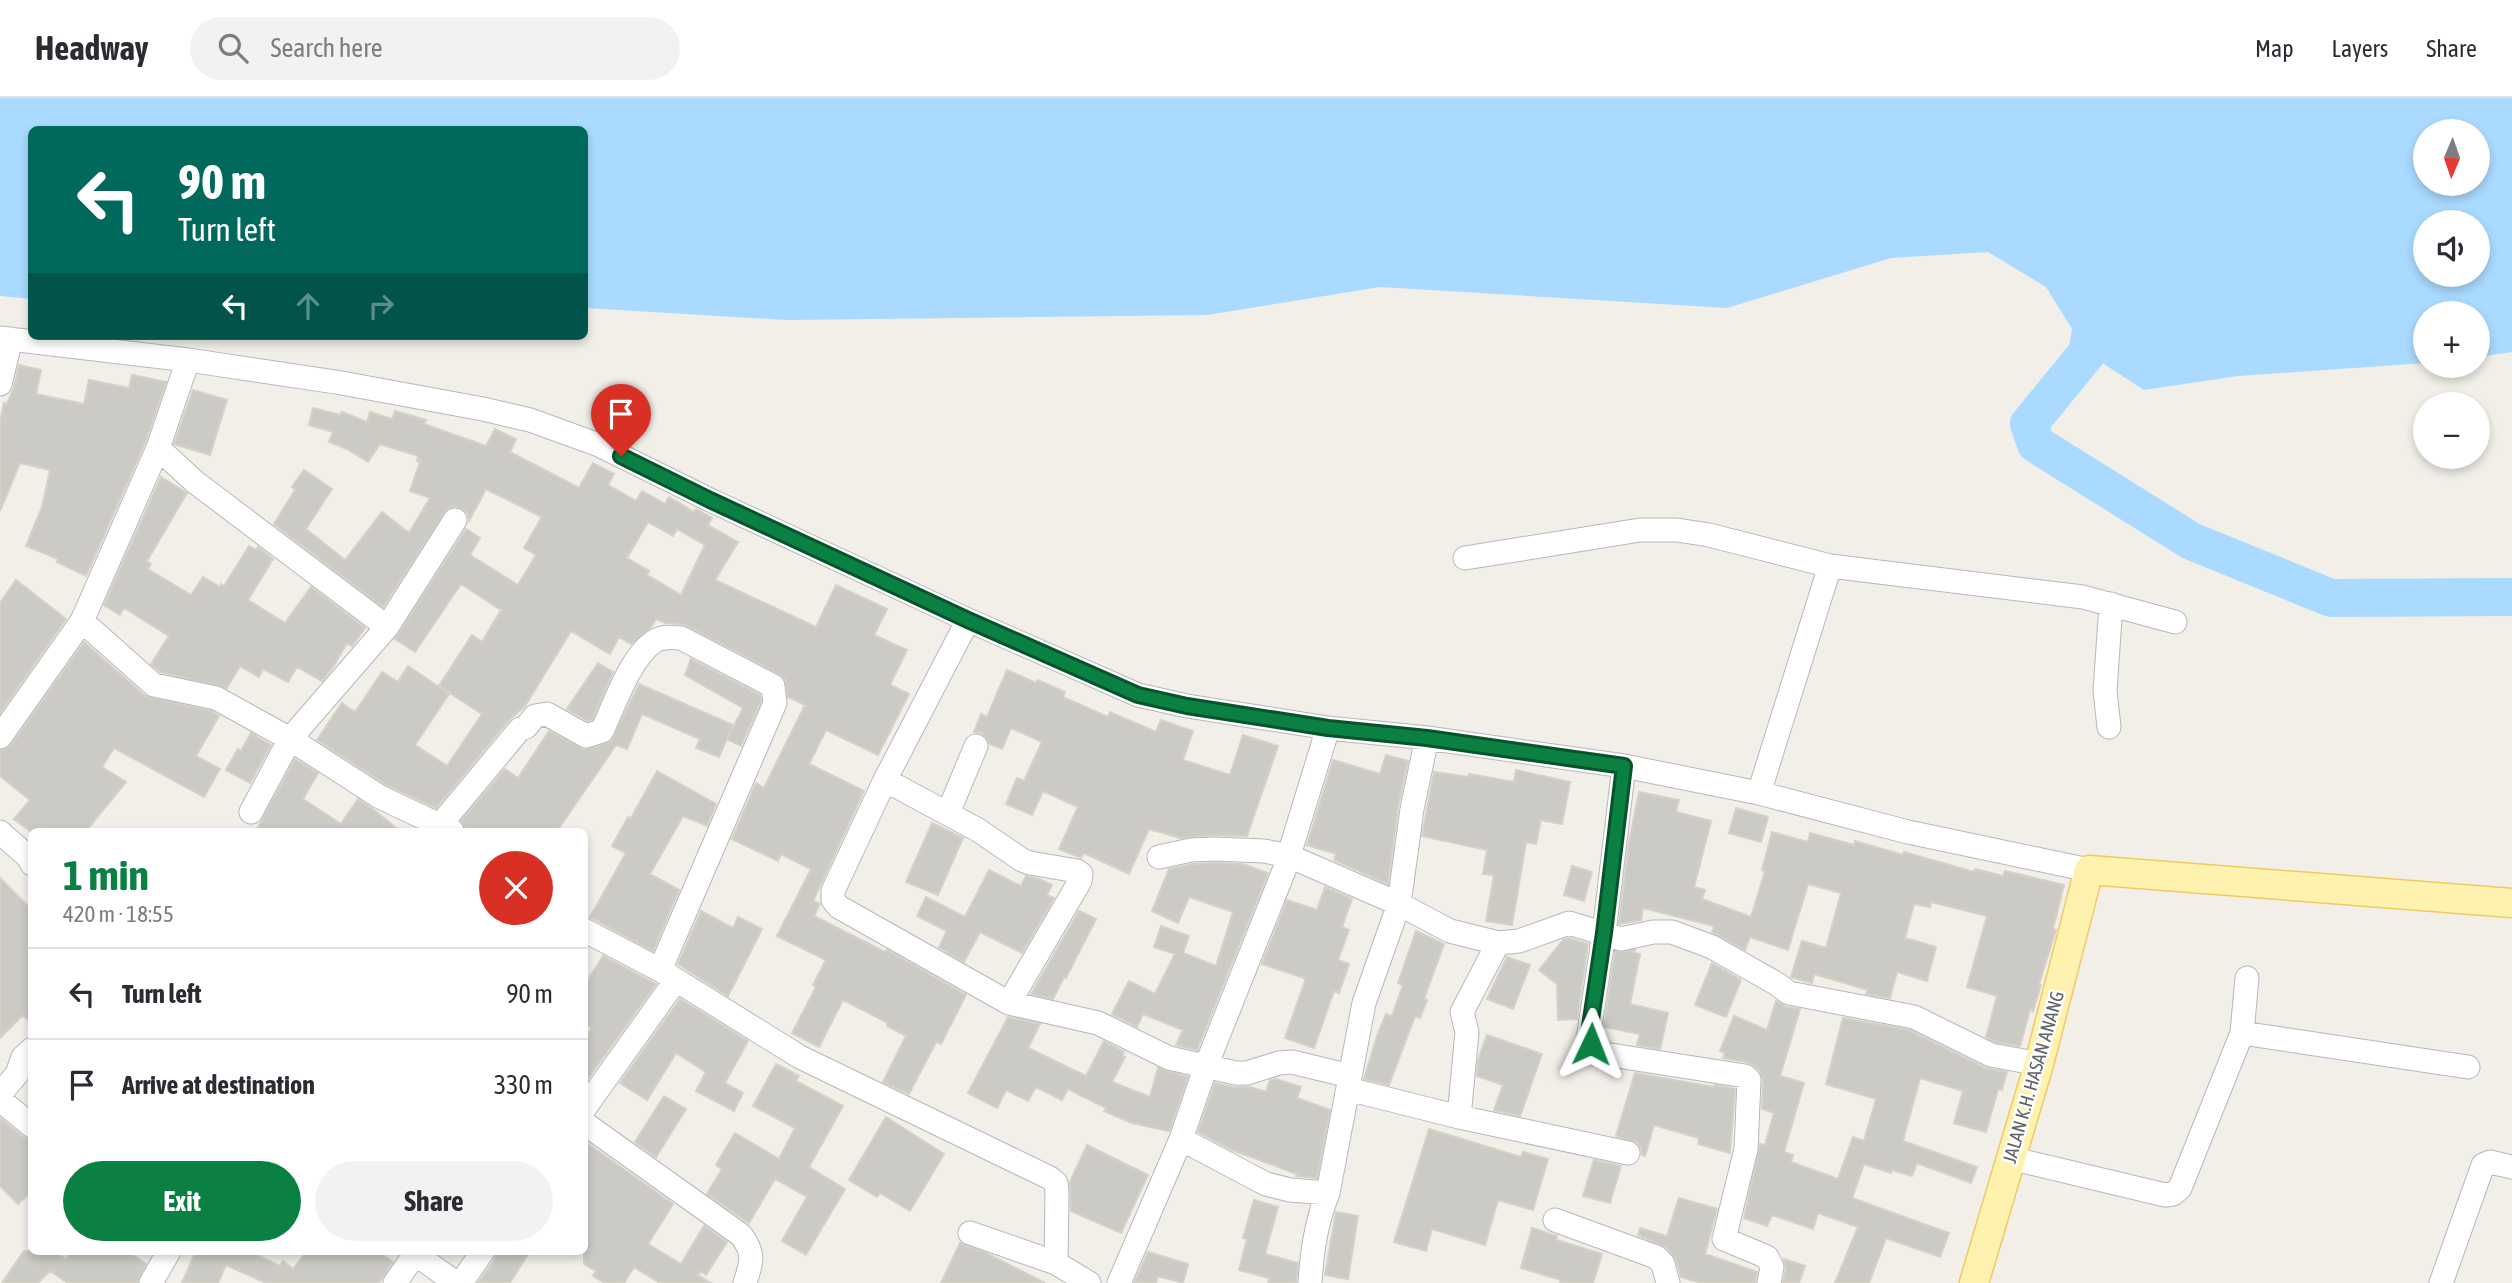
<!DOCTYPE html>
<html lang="en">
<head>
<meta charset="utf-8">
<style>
  :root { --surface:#fff; --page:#f2f2f3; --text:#2b2b33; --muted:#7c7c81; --line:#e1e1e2; --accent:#0b8043 }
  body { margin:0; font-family:"Asap Condensed",sans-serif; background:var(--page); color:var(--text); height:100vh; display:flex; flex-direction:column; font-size:26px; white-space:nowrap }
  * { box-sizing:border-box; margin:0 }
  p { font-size:23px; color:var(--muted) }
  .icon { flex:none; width:38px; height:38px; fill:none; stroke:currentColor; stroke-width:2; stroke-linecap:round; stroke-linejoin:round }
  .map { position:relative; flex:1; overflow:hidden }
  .details { position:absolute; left:28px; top:730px; width:560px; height:427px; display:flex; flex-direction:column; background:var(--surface); border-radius:10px; box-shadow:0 4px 10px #0003 }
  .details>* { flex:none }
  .banner { position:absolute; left:28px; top:28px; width:560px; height:214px; border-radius:10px; box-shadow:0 4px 10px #0003; background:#00695c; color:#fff; overflow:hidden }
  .needle { width:46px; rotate:182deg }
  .buttons { position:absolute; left:2413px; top:21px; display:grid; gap:14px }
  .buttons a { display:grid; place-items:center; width:77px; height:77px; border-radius:50%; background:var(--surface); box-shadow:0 4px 10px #0003; font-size:35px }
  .pin { position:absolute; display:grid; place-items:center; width:60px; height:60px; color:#fff; margin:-72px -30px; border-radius:50% 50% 50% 0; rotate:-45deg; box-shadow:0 0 7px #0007 }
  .pin .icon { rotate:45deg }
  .me { position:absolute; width:77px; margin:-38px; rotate:2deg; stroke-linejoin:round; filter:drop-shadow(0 0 5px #0008) }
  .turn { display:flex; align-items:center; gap:24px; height:147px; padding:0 35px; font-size:32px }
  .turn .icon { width:91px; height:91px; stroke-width:2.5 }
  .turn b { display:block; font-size:49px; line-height:60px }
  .lanes { display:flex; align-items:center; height:66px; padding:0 35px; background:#0003; justify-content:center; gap:35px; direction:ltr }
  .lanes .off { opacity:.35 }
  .round { display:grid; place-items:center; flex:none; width:74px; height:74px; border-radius:37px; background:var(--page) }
  .headline { display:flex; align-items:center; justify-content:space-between; height:119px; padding:0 35px }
  h1 { font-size:42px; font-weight:700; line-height:52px; color:var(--accent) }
  .cta { display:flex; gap:14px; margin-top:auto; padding:14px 35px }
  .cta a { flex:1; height:80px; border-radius:42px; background:var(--accent); color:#fff; font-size:28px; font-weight:700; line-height:80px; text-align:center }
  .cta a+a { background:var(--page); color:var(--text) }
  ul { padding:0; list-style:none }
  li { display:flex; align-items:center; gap:21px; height:91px; padding:0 35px; border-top:2px solid var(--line) }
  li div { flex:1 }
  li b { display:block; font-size:26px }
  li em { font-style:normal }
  header { display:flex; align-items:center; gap:42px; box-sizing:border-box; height:98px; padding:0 35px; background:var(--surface); border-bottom:2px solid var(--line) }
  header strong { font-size:33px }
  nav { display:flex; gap:38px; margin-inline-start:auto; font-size:24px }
  .search { width:490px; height:63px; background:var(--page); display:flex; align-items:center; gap:18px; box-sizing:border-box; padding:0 24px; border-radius:38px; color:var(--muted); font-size:26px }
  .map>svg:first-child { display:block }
  .water { fill:#aadaff; fill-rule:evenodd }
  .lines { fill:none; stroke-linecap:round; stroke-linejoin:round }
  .river { stroke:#aadaff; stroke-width:38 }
  .building { fill:#cccac5; stroke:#d6d1c6; stroke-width:2; fill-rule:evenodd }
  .minor-casing { stroke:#b5b8bc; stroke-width:25 }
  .major-casing { stroke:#f2c960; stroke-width:31 }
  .minor { stroke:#fff; stroke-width:23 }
  .major { stroke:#fff2af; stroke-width:28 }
  .route-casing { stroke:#07532c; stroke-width:18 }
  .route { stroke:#0b8043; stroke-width:12 }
  .labels { text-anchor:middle; stroke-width:5; stroke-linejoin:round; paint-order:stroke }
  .street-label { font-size:19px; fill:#5f6368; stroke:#fff }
</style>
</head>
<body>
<header>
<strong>Headway</strong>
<div class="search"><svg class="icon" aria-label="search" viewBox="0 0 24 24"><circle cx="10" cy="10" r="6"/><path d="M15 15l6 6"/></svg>Search here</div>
<nav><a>Map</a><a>Layers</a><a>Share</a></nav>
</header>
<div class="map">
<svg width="2512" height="1185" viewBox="0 0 2512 1185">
  <rect width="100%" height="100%" fill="#f1efe8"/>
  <path class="water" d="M0,0H2512V254L2478,259V215H2426L2425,265L2238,278L2144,292L2087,255L2046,189L1988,154L1891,160L1727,210L1380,189L1207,217L787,222L585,210L584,32H32L31,201L0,198ZM2426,33H2478V86H2426ZM2426,124H2478V177H2426Z"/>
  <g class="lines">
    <path class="river" d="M2097,204L2087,255L2029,326L2036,346L2191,443L2331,500L2512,499"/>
  </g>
  <path class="building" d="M19,267L41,272L36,296L84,306L89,282L129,290L132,277L166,284L145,345L86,478L57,464L58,461L26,448L42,409L50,372L20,365L0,413V324L4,305L7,306L14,289Z
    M193,292L227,302L210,357L174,346Z
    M313,310L340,317L342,314L367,324L370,314L392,321L395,313L426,322L424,326L486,348L495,331L516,341L510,354L579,390L593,365L614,376L608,387L636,403L642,393L665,406L669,399L694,414L696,411L712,420L708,427L738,444L715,482L816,529L836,487L887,511L874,537L907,552L890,587L909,596L878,657L826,632L809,666L864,693L813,803L820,806L814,818L885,854L887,852L966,897L941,946L936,944L909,996L883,984L906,938L887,928L888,925L843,902L819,949L792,935L816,889L813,887L826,862L777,838L811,771L781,756L778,763L732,741L756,685L764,690L805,607L788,599L785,581L779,576L683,526L665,525L656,521L651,529L631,546L619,539L610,556L571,533L525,608L509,622L436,710L387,687L317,642L342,605L355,614L382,574L398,584L408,568L449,596L415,647L447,668L482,616L439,588L472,537L482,544L501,512L461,486L415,554L395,541L466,431L480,440L470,457L518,487L536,457L524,450L542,419L486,391L469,423L468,416L463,411L455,408L448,410L383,509L274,426L295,392L292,389L304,372L332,391L306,431L345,462L382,414L409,435L430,400L410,393L420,364L417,363L418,358L380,346L368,364L347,351L329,344L333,334L309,327ZM648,424L673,438L677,431L705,447L681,497L647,477L649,473L627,460Z
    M161,379L187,395L147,463L151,466L148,471L191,497L203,479L220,489L221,486L224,488L249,448L256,452L258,449L273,461L248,502L285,525L311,489L365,530L352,548L347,545L333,569L322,583L297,569L288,584L263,571L259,579L240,568L227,590L161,574L151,566L169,538L124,510L120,517L104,507Z
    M16,482L66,521L0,615V505Z
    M84,544L145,598L211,613L219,618L196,658L220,671L204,699L114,650L102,669L126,684L86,733H30L14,721L30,702L0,678V653L11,647Z
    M691,561L760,597L761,603L741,648L727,641L743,610L685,577Z
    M598,565L613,574L592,622L588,623L567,611Z
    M1007,572L1036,585L1038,582L1065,594L1063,599L1108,619L1110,614L1156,634L1161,622L1193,633L1183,662L1230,677L1243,637L1278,648L1247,738L1214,737L1180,740L1149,731L1129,776L1084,755L1081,760L1059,751L1078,709L1043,693L1032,717L1006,706L1017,680L1024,683L1042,644L1011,630L1002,651L990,646L982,635L974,634L981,616L987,619Z
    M639,586L733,627L719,659L696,650L700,641L642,616L627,651L616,647L557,733H466L461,723L505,671L518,680L549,633L584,652L611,644Z
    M251,635L271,647L250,685L226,672L238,651L241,653Z
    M1386,657L1408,663L1398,709L1388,786L1334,762L1336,756L1307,747L1333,662L1380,676Z
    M295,661L318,675L303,701L341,726L358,701L374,712L400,733H256Z
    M1516,672L1570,684L1562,726L1541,722L1536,746L1526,744L1512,827L1486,823L1494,777L1483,776L1487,752L1422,738L1434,674L1468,679L1469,676L1514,684Z
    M657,673L716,706L707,728L683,718L650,776L679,792L653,853L590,819L626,755L612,748L628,719L631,720Z
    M1639,694L1679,702L1676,714L1711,723L1694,789L1705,792L1702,801L1751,819L1765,773L1762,772L1772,734L1808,744L1810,735L1854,747L1855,743L1903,757L1904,754L1974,774L1975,771L2003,778L2005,773L2064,787L2053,831L2056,832L2039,886L2041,887L2033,913L2030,912L2020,948L1995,944L1986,939L1997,898L1967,889L1987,818L1931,804L1930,809L1914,806L1905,840L1936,849L1927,883L1897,874L1890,900L1866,896L1868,892L1814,876L1812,885L1791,879L1802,843L1826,850L1841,795L1808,786L1788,852L1750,839L1745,852L1712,834L1714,828L1643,810L1641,822L1619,826L1629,744Z
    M1736,710L1768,719L1761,744L1729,735Z
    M932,725L963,740L938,797L906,784Z
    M1215,765L1243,766L1268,775L1197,952L1176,947L1183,932L1143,916L1137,929L1112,916L1129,883L1155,896L1175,856L1154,849L1161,828L1189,838L1183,855L1216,868L1233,814L1189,799L1178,825L1152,813L1169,771L1193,766Z
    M1572,768L1592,774L1584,803L1564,797Z
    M989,772L1021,788L1026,778L1039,781L1052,787L1047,797L1054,800L1022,855L980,834L964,864L939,849L947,833L917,818L926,799L965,819Z
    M0,780L32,812V926L23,917L0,940Z
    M1325,789L1352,801L1342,829L1349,832L1338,862L1349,866L1339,895L1334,893L1314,950L1285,940L1305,883L1304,880L1262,866L1287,802L1317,812Z
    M701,813L733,830L738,819L762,831L728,898L678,866Z
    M1079,813L1096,821L1066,880L1064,879L1053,901L1031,896Z
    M1416,833L1444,846L1424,901L1427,902L1420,920L1415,918L1389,987L1364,981L1377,938L1386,916L1392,918L1403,887L1398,885Z
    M1569,840L1588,846L1577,921L1558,922L1557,886L1539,872L1563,842Z
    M1635,852L1634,855L1640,856L1630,906L1668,915L1660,951L1637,947L1640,936L1604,929L1615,854Z
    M603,858L656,886L584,986V941L592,930L584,925V888Z
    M1507,859L1530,867L1513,911L1487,901Z
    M1712,865L1741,882L1726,919L1695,907Z
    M680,901L748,943L725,985L743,995L734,1013L696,993L706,974L676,955L647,1002L620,985Z
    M1776,903L1786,909L1800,911L1780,978L1804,985L1784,1054L1793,1057L1791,1064L1838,1081L1853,1039L1864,1043L1876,1001L1826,986L1843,920L1909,932L1985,970L2007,974L2002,992L1998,991L1986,1034L1954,1025L1963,993L1920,980L1903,1043L1977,1069L1971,1085L1917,1065L1912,1078L1892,1072L1891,1075L1864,1066L1852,1100L1949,1135L1940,1159L1886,1140L1869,1185H1835L1858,1129L1818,1115L1813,1131L1772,1117L1767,1128L1744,1120L1760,1046L1765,1047L1774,1015L1762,1011L1763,982L1759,972L1747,964L1723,960L1725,955L1720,953L1734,918L1767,932Z
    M1008,919L1040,926L1028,950L1086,978L1104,943L1124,954L1122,958L1125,959L1112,984L1150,999L1158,970L1188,979L1169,1033L1132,1025L1104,1013L1106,1010L1068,991L1062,1002L1036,989L1028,1003L1006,992L997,1010L968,995Z
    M1487,937L1542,956L1520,1018L1494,1012L1503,987L1477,978L1478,962Z
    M776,966L799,978L796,983L843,1008L809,1069L845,1091L806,1157L782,1143L807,1099L775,1081L749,1125L707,1096L722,1071L716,1067L735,1035L779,1061L795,1030L753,1008Z
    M1635,975L1714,989L1715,987L1735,991L1730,1055L1698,1046L1699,1040L1654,1027L1645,1058L1642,1057L1641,1050L1637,1044L1616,1038Z
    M1276,981L1301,989L1297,1000L1330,1012L1317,1080L1296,1078L1297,1076L1232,1052L1198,1034L1215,985L1233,989H1250L1266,994L1270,982Z
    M664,998L686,1011L656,1059L635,1044Z
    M886,1019L944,1056L910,1113L880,1095L877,1099L849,1082Z
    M0,1020L23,1039L32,1042V1093L18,1106L0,1088Z
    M1429,1031L1521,1059L1523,1054L1548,1061L1533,1112L1498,1102L1485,1147L1432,1131L1426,1153L1394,1144Z
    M584,1043L673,1106L648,1146L681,1166L704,1128L727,1144L706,1177L701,1173L698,1177L711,1185H660L634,1169L624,1185H605L593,1178L596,1173L584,1166Z
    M1087,1047L1148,1077L1121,1135L1071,1113L1070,1084Z
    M1594,1062L1621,1068L1610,1105L1583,1098Z
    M1679,1100L1717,1111L1705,1156L1757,1174L1755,1185H1701L1681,1179L1676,1162L1666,1149L1638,1137L1640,1130L1667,1138Z
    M1254,1102L1278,1109L1265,1156L1298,1165L1296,1185H1268L1269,1180L1239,1172L1247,1141L1243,1140Z
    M1336,1114L1358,1118L1348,1181L1325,1177Z
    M1532,1130L1557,1138L1556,1142L1602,1156L1593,1185H1560L1561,1182L1521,1170Z
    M960,1145L986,1155L1045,1185H941Z
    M24,1153H54L66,1161L71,1153H127L146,1166L137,1185H68L50,1173L38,1185H2Z
    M196,1153H248L280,1168L283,1163L293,1171L307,1153H377L393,1164L379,1185H266L226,1167L218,1185H182Z
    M497,1153H530L510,1185H478L495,1161Z
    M1148,1154L1188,1166L1183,1185L1158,1178L1156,1185H1134Z
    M1784,1161L1805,1168L1799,1185H1783L1786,1171Z"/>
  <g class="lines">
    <defs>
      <path id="minor" d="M0,240L188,262L336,284L483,311L530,322L599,347L710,402L968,522L1138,597L1187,608L1328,630L1427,640L1624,668L1759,695L1908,734L2089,772
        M0,286L11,241
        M158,350L195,384L387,529
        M1465,460L1640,432H1677L1709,437L1830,468
        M968,522L885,682L833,793V802L839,809L1009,905L1098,925L1169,960L1236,975H1247L1279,965L1292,964L1350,978
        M82,523L154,587L216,600L290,641L251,714
        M2109,629L2105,593L2111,506
        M0,639L82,523L158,350L188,262
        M1624,668L1604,835L1589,935L1591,946L1598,955L1745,978L1749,982L1746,1051L1724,1141L1767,1159L1772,1169L1769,1185
        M885,682L978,732L1022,762L1030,765L1077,773L1081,776L1080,783L1009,905
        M1759,695L1830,468L2083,499L2175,524
        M948,715L976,648
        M440,727L520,631L526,629L535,618L547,616L586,638L602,633C614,608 631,557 655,543C663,538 672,539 681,540L773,588L775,605L660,872
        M452,733L380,699L290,641L387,529L455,422
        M0,734L28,759L32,766
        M1159,759L1191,752L1215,751L1264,753L1289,758L1399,806L1450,833L1498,845L1519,843L1569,825L1621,841L1653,834H1672L1712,849L1777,886L1789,895L1914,919L1991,957L2039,966
        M584,832L660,872L800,959L1050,1080L1056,1085L1057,1094L1056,1165
        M2242,935L2247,880
        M1348,991L1459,1019L1628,1055
        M0,996L17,976L23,959L32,951
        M0,1002L32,1028
        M584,1011L676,882
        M1459,1019L1467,934L1462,914L1498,845
        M584,1025L741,1137C755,1156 752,1163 745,1185
        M1181,1041L1266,1086L1290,1092L1328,1095
        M2010,1060L2165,1097L2173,1096L2180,1090L2242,935L2468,969
        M1555,1122L1656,1159L1663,1166L1668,1185
        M970,1135L1056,1165L1089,1185
        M411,1153L456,1185
        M151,1185L169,1153
        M395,1185L415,1156
        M461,1185L483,1153
        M1119,1185L1181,1041L1206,968L1285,770L1328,630
        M1310,1185C1312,1153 1316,1125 1328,1095L1364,905L1399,806L1412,711L1427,640
        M2441,1185L2483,1067L2490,1064L2512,1069"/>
      <path id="major" d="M1974,1185L2039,966L2089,772L2512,805"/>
    </defs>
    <use href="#minor" class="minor-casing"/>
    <use href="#major" class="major-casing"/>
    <use href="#minor" class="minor"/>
    <use href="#major" class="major"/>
  </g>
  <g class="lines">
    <defs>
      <path id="route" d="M621,358L710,402L968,522L1138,597L1187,608L1328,630L1427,640L1624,668L1604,835L1589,935L1591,946"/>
    </defs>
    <use href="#route" class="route-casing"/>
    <use href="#route" class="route"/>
  </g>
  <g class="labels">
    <g class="street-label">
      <text transform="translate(2033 979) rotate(-74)" y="7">JALAN K.H. HASAN ANANG</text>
    </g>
  </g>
</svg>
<div class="buttons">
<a><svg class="needle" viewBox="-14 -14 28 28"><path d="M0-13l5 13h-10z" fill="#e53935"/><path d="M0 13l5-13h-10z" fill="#7c7c81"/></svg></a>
<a><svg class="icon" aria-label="sound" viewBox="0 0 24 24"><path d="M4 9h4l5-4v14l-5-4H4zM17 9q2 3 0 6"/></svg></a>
<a>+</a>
<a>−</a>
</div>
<div class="pin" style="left:621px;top:358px;background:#d93025"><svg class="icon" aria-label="arrive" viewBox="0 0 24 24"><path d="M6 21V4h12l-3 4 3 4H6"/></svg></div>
<svg class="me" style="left:1591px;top:946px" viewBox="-20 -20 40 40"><path d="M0-17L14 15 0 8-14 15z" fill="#0b8043" stroke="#fff" stroke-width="4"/></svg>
<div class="banner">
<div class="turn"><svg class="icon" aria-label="left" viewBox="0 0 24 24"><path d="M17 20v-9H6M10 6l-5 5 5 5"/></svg><div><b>90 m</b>Turn left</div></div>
<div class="lanes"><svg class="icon" aria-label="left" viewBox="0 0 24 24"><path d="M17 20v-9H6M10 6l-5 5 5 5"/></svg><svg class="icon off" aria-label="ahead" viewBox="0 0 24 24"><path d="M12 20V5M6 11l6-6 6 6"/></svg><svg class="icon off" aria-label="right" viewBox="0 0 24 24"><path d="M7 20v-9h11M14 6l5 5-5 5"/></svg></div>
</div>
<section class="details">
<div class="headline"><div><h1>1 min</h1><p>420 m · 18:55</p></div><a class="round" style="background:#d93025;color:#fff"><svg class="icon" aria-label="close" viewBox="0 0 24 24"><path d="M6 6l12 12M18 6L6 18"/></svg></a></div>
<ul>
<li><svg class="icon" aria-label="left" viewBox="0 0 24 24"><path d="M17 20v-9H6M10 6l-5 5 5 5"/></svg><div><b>Turn left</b></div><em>90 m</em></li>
<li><svg class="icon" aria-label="arrive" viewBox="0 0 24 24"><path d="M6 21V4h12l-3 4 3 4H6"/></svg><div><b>Arrive at destination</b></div><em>330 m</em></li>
</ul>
<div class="cta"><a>Exit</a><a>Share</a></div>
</section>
</div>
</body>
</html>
